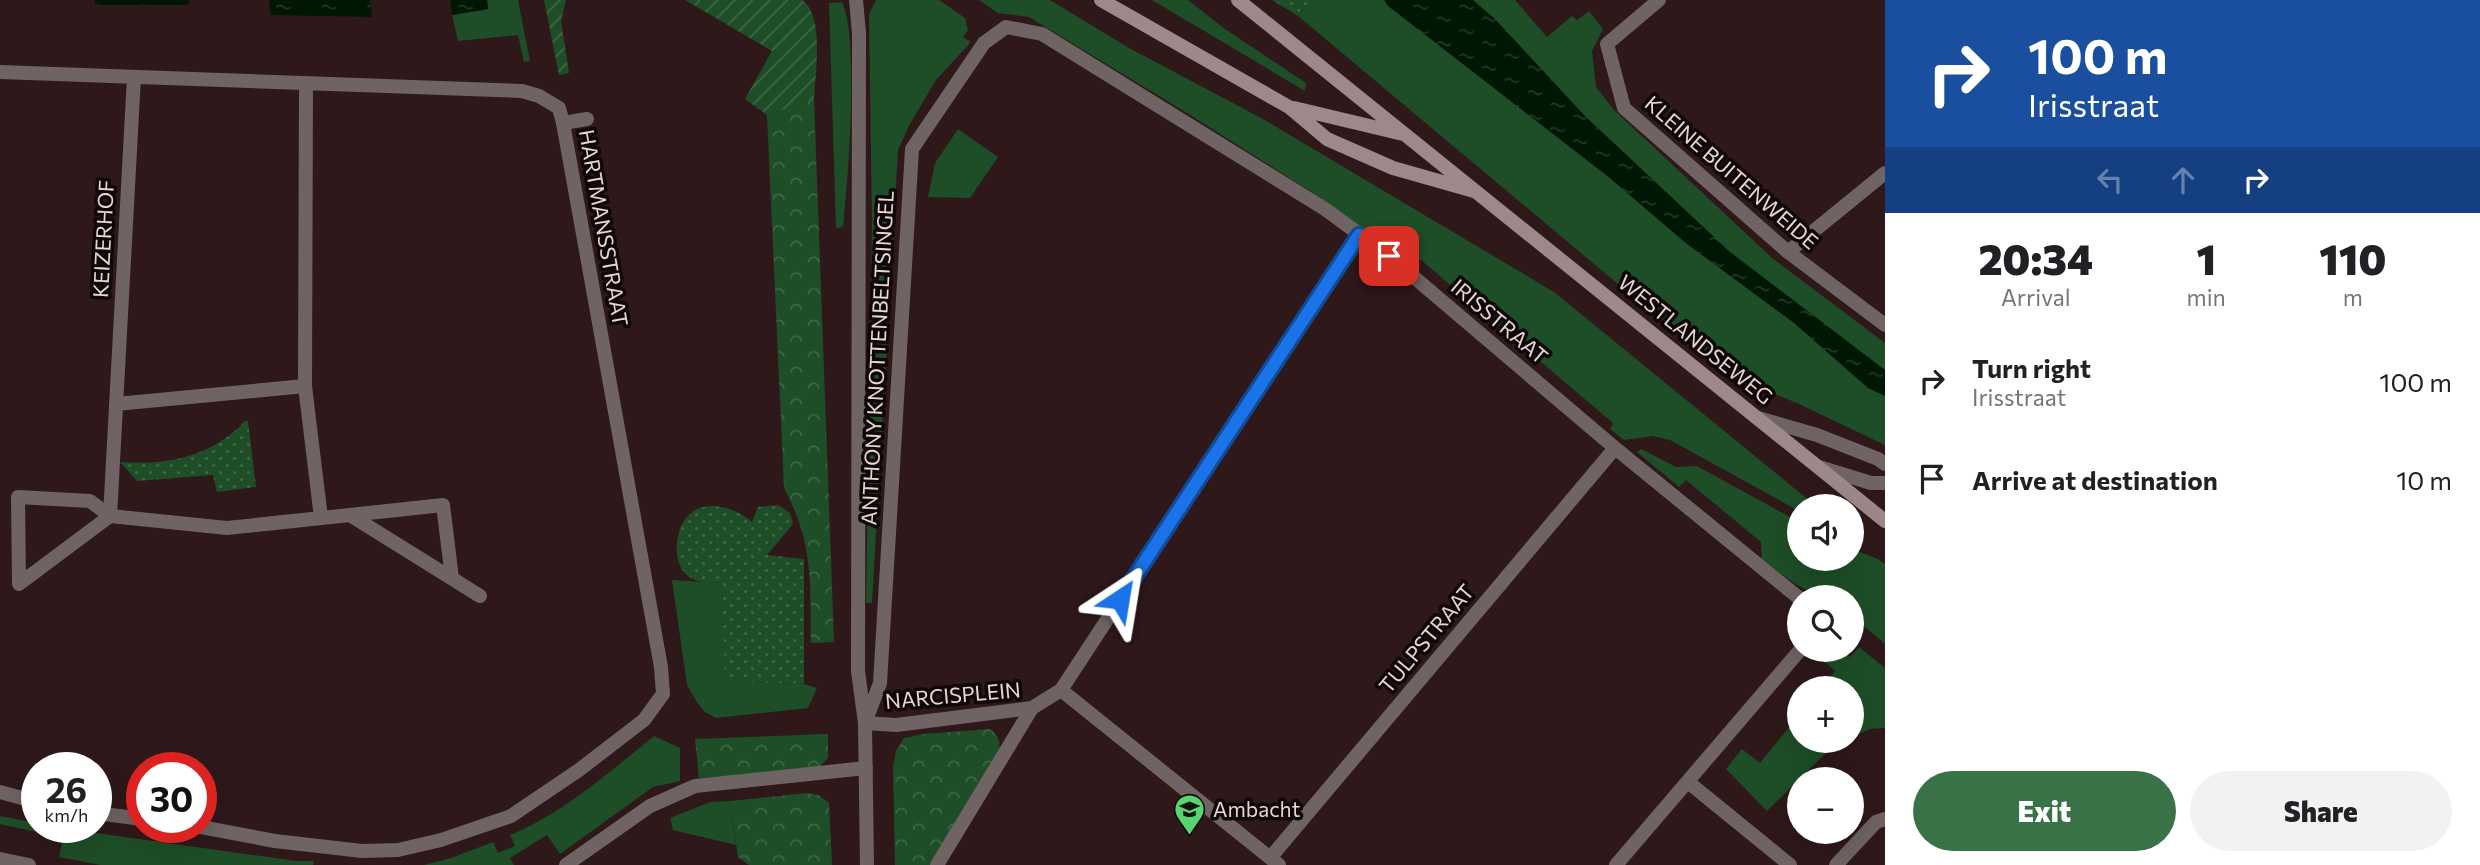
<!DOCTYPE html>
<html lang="en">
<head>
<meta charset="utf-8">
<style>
  :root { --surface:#fff; --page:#f2f2f2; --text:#202124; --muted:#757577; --accent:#397246 }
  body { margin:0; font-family:Commissioner,sans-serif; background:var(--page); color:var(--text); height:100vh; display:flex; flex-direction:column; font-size:26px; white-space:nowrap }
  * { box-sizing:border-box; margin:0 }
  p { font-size:23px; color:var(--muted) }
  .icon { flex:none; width:38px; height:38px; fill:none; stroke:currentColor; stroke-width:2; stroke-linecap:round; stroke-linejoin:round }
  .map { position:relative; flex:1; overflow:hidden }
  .details { display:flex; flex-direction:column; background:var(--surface); width:595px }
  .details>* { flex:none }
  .guide { background:#1a4fa0; color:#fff; overflow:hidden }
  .fabs { position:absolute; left:1787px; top:494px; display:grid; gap:14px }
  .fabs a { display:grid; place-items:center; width:77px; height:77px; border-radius:50%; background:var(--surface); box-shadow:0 7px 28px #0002; font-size:35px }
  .speed { position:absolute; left:21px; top:752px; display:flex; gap:14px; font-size:35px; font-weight:700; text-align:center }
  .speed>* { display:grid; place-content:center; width:91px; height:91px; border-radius:50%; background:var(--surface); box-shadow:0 7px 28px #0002; line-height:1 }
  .speed small { font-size:18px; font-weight:400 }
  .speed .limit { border:10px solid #d22; background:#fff; color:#111 }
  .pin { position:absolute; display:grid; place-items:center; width:60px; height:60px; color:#fff; margin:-30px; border-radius:14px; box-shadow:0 4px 10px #0006 }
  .me { position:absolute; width:77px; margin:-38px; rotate:33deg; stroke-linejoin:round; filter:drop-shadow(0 0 5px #0008) }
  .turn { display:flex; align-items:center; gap:24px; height:147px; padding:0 28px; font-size:32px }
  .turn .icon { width:91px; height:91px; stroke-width:2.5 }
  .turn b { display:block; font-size:49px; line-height:60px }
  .lanes { display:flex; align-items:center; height:66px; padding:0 28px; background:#0003; justify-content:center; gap:35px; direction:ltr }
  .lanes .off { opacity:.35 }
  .eta { display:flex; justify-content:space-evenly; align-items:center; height:119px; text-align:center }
  .eta b { font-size:42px; font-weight:800; line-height:49px }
  .button { display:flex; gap:14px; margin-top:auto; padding:14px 28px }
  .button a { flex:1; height:80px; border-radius:42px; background:var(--accent); color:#fff; font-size:28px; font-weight:800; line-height:80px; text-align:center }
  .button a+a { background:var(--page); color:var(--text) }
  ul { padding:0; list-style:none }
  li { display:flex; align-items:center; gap:21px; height:98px; padding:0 28px }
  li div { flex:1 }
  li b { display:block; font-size:26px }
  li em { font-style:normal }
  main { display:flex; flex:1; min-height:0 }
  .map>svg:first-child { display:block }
  .grass { fill:#1d4e27 }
  .forest { fill:url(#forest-crowns) }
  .park { fill:url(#park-dots) }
  .garden { fill:url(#garden-furrows) }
  .water { fill:url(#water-ripples) }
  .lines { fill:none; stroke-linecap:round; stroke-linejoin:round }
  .lane { stroke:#6f6363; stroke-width:14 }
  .street { stroke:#6f6363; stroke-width:14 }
  .secondary { stroke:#9d898a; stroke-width:14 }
  .route-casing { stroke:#114b97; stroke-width:18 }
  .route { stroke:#1a73e8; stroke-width:12 }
  .labels { text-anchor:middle; stroke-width:7; stroke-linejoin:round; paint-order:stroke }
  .street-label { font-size:21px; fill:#e6d6d7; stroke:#100707 }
  .poi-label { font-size:21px; fill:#e6d6d7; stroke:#100707; text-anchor:start }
</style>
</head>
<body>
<main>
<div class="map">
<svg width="1885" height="865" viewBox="0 0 1885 865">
  <defs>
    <pattern id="forest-crowns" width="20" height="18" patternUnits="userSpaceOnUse" patternTransform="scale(1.75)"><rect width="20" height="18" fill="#1d4e27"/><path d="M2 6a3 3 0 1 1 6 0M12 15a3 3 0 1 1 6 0" fill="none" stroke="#3e6746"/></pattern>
    <pattern id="park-dots" width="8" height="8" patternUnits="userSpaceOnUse" patternTransform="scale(1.75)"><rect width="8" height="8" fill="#1d4e27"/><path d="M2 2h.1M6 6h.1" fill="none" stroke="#3e6746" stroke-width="1.8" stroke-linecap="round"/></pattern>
    <pattern id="garden-furrows" width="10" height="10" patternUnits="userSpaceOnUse" patternTransform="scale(1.75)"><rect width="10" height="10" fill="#1d4e27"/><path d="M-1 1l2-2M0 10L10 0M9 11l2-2" fill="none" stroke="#3e6746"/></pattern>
    <pattern id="water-ripples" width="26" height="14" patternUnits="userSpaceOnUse" patternTransform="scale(1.75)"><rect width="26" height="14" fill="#001704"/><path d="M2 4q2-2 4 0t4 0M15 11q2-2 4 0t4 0" fill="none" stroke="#253828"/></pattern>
  </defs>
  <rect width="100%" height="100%" fill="#2e181a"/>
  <path class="grass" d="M487,0H518L530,61L524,62L518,35L458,41L452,15L488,9Z
    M876,0H939L965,18L968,30L963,37L971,42L936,80L910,124L898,150L872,603H866L872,223L869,14Z
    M979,0H1050L1129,48L1263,119L1554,292L1816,506H1799V511L1670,440L1653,436L1624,440L1610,429L1613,423L1421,260L1405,262L1329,203L1187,113L1029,17L998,13Z
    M1152,0H1188L1225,29L1306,83L1305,91Z
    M1311,0H1515L1547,37L1572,16L1577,20L1589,11L1603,29L1592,51L1596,87L1613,109L1772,258L1885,343V445L1799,404L1748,383L1674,331L1298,16Z
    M842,2C851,24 850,47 851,71C852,124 848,175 843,227L836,228L829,3Z
    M958,129L998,157L970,198L928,197L935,163Z
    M1641,449L1676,467L1697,466L1799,522V558H1852V549L1878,559L1885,564V644L1852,616V597C1807,597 1795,585 1762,559L1761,542L1686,480L1679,487L1637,452Z
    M672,580L722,583L726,681L804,684L817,688L808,708L716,718L705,712L698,704L687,685Z
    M1859,647L1885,668V728L1870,729L1852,737V688H1821L1835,671L1818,656L1824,649L1831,653L1834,649H1841L1850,657Z
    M1799,715V740H1844L1834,745L1767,811L1726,769L1742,749L1760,763Z
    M654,736L680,748V781L653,787L560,854L547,835L510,858L514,865H424L451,858L493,842L498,853L515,846L510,835C564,813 609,772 654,736Z
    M730,801L736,845L673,830L670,818L710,802Z
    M0,816L37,823V828H61L296,861H314L313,865H100L59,857L63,838L0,824Z"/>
  <path class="forest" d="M814,99L834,642L811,643C810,582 814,544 784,488L767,115Z
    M990,729C1002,738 1000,745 998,759L934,865H895L893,767L896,751L904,738L923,734Z
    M828,734V758L817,770L699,778L695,739Z
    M807,793L818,795L829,803L832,865H749L738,857L730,801Z"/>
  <path class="park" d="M1272,0H1311L1298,16Z
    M245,421H248L256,487L217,492L213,475L137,481L120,462C167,466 213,456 245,421Z
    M778,505L790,513L793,524L767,555L804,559V684L725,681L722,583C714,582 702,583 695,580C671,571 673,534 687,517C703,497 737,508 752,522L758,507Z"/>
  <path class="garden" d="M544,0H566L561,21L569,73L559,75Z
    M685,0H802C825,15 815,74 814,99L767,115L745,99L772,51Z"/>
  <path class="water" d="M95,0H189L190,5H95Z
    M269,0H370L372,17L271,15Z
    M450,0H487L488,9L452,15Z
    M1384,0H1473L1495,19L1585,116L1730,252L1885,370V396L1868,388L1794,323L1687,244L1606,175L1388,6Z"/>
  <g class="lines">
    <path class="lane" d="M563,123L587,119
      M18,497L90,501L110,516L19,584Z
      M350,515L443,505L452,578
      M350,515L480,596
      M1688,782L1790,865
      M1836,865L1876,822L1885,819"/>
    <path class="street" d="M856,0L859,33L858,671L865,723L867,865
      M1659,0L1607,44L1624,108L1788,252L1885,325
      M0,72L522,91L539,96L559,108L563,123L661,667L663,694L644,720L579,770L511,816L441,840L398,850L362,851L275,841L201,827
      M134,77L110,516L227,528L350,515
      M306,83L305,386L321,518
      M1788,252L1885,173
      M116,404L305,386
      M1758,418L1817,435L1878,459L1885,464
      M1819,467L1871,483H1885
      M1061,690L1279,865
      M865,723L880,683L912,149L984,43L1006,27L1042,34L1325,209L1389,256L1615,448L1799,598
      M865,723L896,725L1032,708L1061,690L1359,235
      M0,792L37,802
      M96,813L142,819
      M1270,858L1615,448
      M0,859L29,865
      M566,865L650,806L695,786L866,768
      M937,865L1032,708
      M1616,865L1801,649"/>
    <path class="secondary" d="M1101,0L1289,107L1327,139L1393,168L1474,191
      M1238,0L1885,521
      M1294,108L1403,134"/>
  </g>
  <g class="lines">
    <defs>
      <path id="route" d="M1120,599L1359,235L1389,256"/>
    </defs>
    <use href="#route" class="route-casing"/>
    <use href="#route" class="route"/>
  </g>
  <defs>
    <symbol id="school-pin" viewBox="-11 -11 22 30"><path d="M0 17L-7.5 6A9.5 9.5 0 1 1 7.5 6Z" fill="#57d570" stroke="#100707"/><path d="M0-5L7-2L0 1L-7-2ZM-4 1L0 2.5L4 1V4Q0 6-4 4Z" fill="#111"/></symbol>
  </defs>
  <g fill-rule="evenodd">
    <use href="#school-pin" x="1172" y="792" width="35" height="47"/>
  </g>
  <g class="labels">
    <g class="street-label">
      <text transform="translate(1731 173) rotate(41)" y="7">KLEINE BUITENWEIDE</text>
      <text transform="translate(603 228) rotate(80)" y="7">HARTMANSSTRAAT</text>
      <text transform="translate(104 239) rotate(-87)" y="7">KEIZERHOF</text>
      <text transform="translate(1499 322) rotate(40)" y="7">IRISSTRAAT</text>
      <text transform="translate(1695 340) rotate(39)" y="7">WESTLANDSEWEG</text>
      <text transform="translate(878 358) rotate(-87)" y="7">ANTHONY KNOTTENBELTSINGEL</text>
      <text transform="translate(1427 639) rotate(-50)" y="7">TULPSTRAAT</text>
      <text transform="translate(953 696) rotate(-5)" y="7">NARCISPLEIN</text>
    </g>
    <g class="poi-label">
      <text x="1213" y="817">Ambacht</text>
    </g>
  </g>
</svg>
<div class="fabs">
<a><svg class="icon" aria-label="sound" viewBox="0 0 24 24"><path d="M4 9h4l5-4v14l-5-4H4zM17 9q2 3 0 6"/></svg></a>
<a><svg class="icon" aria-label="search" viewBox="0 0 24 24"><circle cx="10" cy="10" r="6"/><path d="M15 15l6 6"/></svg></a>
<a>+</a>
<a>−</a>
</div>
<div class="speed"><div>26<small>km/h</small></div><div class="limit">30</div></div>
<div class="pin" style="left:1389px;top:256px;background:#d93025"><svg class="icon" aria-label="arrive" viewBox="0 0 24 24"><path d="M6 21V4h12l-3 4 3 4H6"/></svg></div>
<svg class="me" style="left:1120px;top:599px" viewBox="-20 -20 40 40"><path d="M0-17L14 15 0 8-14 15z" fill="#1a73e8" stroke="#fff" stroke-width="4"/></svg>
</div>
<section class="details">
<div class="guide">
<div class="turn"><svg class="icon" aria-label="right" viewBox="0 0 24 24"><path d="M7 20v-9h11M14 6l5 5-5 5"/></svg><div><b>100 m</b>Irisstraat</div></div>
<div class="lanes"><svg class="icon off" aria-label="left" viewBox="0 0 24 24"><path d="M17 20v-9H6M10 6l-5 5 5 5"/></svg><svg class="icon off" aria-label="ahead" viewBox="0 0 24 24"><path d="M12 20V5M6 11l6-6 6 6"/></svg><svg class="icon" aria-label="right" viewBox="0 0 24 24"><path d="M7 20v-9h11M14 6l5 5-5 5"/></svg></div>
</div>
<div class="eta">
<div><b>20:34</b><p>Arrival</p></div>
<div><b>1</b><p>min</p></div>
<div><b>110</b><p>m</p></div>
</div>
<ul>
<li><svg class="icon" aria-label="right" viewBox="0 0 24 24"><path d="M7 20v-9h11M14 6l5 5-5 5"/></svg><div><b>Turn right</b><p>Irisstraat</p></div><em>100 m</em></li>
<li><svg class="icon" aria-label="arrive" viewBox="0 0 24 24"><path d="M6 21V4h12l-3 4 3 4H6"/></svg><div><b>Arrive at destination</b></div><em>10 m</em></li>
</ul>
<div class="button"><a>Exit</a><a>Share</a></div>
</section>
</main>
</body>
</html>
